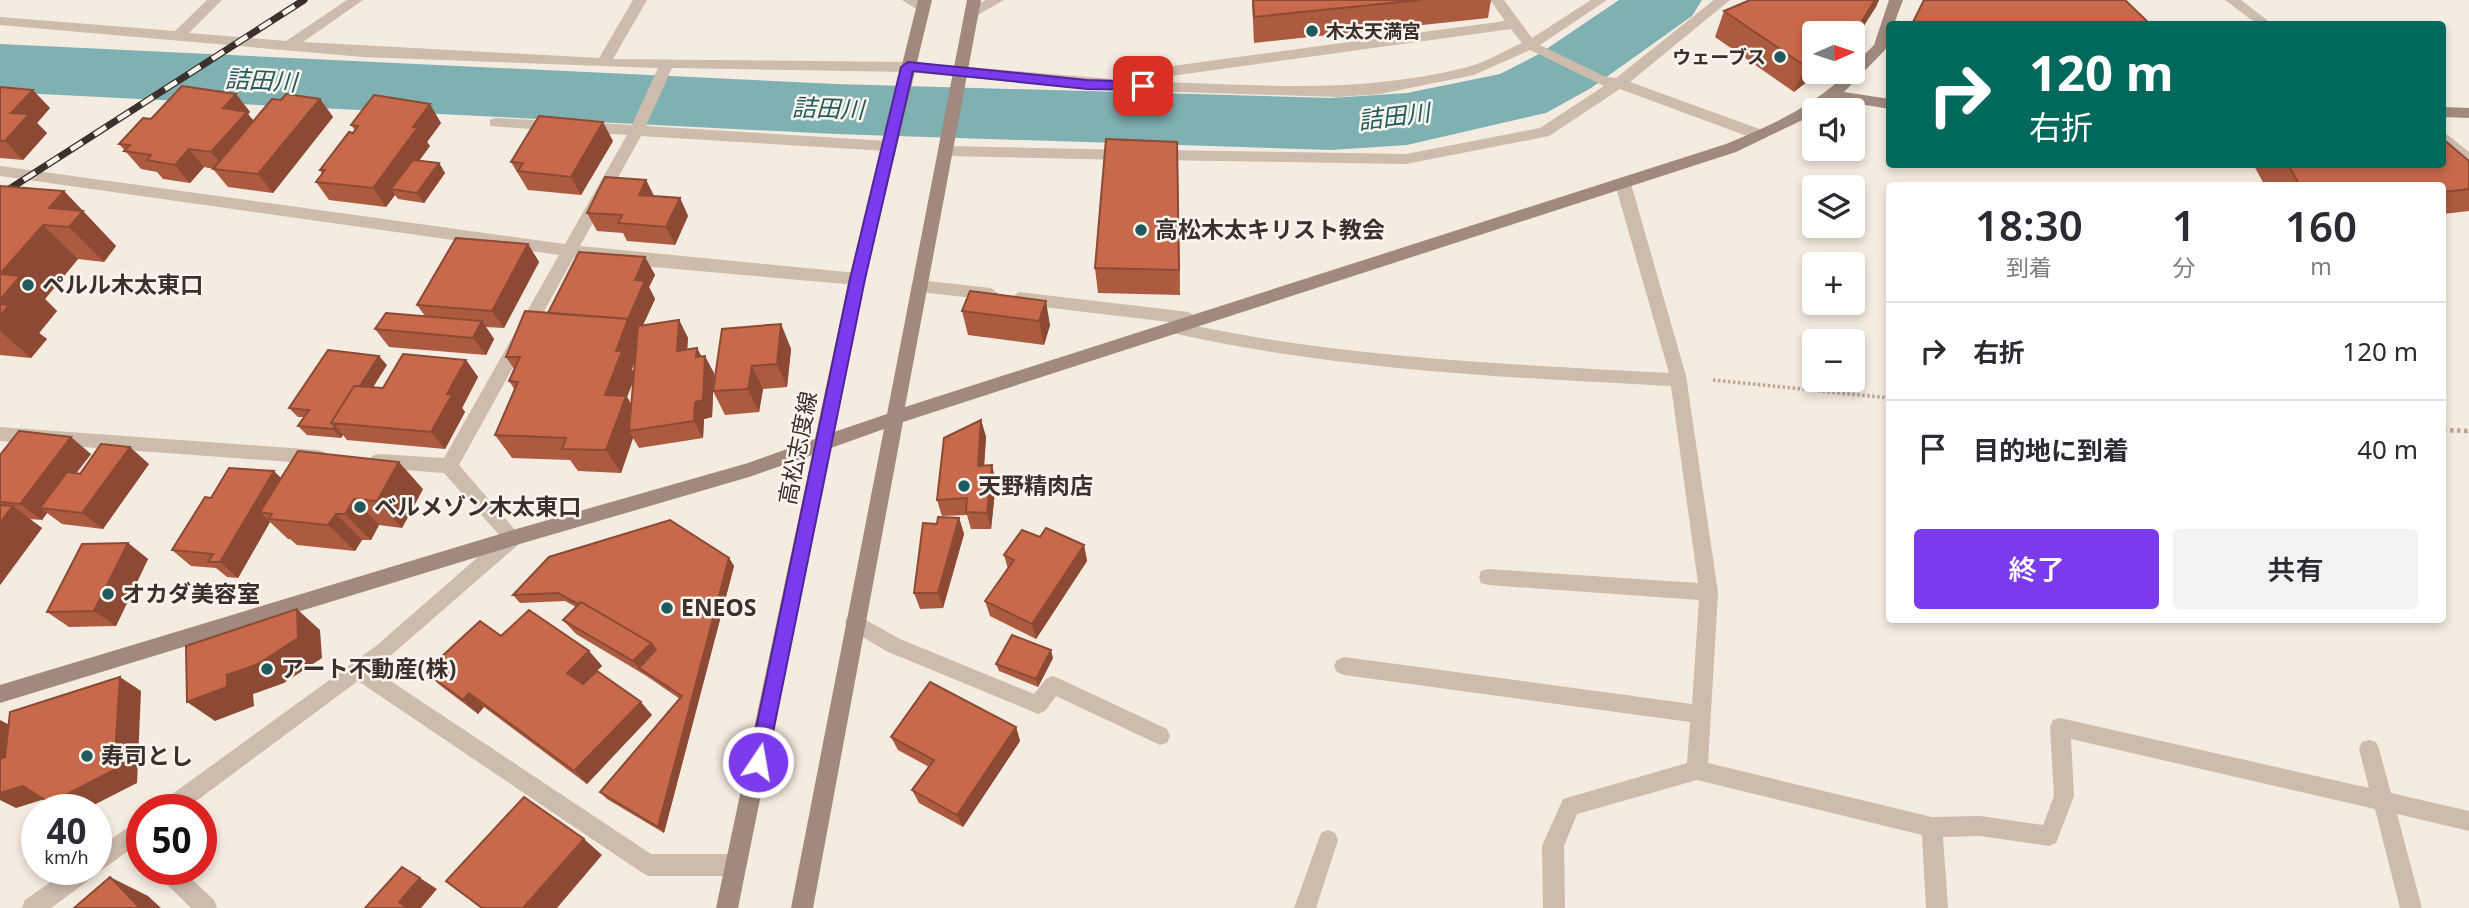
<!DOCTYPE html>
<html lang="ja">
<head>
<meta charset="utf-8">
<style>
  :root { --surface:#fff; --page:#f2f2f3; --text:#2b2b33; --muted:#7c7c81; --line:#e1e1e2; --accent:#7c3aed }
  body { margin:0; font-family:"Noto Sans","Noto Sans JP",sans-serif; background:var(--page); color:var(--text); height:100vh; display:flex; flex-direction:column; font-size:26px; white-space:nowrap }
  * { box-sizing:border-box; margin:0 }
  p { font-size:23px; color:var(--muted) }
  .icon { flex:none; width:38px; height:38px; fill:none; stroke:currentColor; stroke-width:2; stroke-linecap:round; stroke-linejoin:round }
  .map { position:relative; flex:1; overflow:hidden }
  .side { position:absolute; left:1886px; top:182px; width:560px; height:441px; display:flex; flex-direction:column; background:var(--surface); border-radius:7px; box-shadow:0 4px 10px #0003 }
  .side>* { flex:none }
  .guide { position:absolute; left:1886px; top:21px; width:560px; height:147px; border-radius:7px; box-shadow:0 4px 10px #0003; background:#00695c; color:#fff; overflow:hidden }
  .needle { width:46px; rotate:87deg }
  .buttons { position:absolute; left:1802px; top:21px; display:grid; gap:14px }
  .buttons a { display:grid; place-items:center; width:63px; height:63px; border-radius:7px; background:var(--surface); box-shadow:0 4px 10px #0003; font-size:35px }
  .speed { position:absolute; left:21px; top:794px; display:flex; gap:14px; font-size:35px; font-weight:700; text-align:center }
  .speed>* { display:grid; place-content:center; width:91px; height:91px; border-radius:50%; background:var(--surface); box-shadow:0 4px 10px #0003; line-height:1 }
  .speed small { font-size:18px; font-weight:400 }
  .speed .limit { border:10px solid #d22; background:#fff; color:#111 }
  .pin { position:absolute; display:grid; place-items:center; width:60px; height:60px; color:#fff; margin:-30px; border-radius:14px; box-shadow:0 4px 10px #0006 }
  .me { position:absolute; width:77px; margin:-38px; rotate:12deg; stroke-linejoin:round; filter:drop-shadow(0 0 5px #0008) }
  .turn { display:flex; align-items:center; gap:24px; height:147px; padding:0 28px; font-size:32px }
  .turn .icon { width:91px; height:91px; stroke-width:2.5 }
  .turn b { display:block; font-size:49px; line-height:60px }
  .eta { display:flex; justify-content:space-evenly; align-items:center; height:119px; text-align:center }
  .eta b { font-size:42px; font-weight:600; line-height:49px }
  .cta { display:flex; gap:14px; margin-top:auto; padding:14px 28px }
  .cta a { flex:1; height:80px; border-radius:7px; background:var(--accent); color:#fff; font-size:28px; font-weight:600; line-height:80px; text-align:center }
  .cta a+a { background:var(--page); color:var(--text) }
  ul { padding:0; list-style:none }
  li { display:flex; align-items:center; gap:21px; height:98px; padding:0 28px; border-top:2px solid var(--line) }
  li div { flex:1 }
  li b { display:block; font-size:26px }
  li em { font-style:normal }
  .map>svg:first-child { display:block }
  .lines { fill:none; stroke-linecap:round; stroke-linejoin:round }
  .river { fill:#7fb0b2; fill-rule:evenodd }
  .path-far1 { stroke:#b9a596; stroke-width:3.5; stroke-dasharray:2.5 2.5; stroke-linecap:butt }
  .path { stroke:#b9a596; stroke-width:4.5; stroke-dasharray:3.5 3.5; stroke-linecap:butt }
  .lane { fill:#cdbbac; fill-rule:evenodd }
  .street { fill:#cdbbac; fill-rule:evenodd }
  .secondary { fill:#a18a7d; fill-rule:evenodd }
  .rail-casing { stroke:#3b302b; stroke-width:7 }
  .rail { stroke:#fbf5ee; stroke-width:4.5; stroke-dasharray:14; stroke-linecap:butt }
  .wall { fill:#ac5a40; fill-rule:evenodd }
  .shaded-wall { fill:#8c4a34 }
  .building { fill:#c8694b; stroke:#8c4a34; stroke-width:2 }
  .route { fill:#7c3aed; stroke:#51269a; stroke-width:2 }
  .poi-dot { fill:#1f5a5e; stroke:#fbf5ee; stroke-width:2.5 }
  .labels { text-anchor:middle; stroke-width:5; stroke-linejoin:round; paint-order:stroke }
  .far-poi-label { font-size:19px; font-weight:bold; fill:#3b302b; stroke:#fbf5ee; text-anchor:start }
  .poi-label { font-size:23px; font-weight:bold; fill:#3b302b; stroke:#fbf5ee; text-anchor:start }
  .street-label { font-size:23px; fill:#3b302b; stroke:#fbf5ee }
  .water-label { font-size:24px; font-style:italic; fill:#1f5a5e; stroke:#fbf5ee }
</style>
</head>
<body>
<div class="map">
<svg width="2469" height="908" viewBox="0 0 2469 908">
  <rect width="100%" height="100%" fill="#f4ebe1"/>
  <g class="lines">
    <path class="river" d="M1619,0H1702L1692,16L1591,88L1546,113L1407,145L1331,150L836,134L0,92V44L836,84L1331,98L1407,93L1500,74L1539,54Z"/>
    <path class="path-far1" d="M1713,380L1890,398"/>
    <path class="path" d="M2443,430L2469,431"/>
    <path class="lane" d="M2225,0H2241L2272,24H2257Z"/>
    <path class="street" d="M207,0H222L189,33L286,41L347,0H363L303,42L599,58L633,0H647L613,59L908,62L1124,80L1121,77L1128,72L1505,21L1490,0H1504L1532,38L1591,0H1607L1540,45L1606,77L1616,78L1714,0H1730L1630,82L1765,131L1767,135L1760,140L1755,139L1620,89L1549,136L1406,164L1156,160L1149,155L1156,150L1406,154L1540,128L1604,86L1530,50L1474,75L1380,94L1338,97L1087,89L908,72L672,68L646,126L887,141L894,146L887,151L641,136L580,246L857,273L865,279L857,285L630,265L574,257L459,465L522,538L519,544L374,670L651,854H736L743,858L747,865L743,872L736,876H648L641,872L358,681L184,810H157L160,803L376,646L501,537L444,473L378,468L372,466L369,461L372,456L378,454L444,458L559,255L0,176V166L565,244L627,135L584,132L577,127L584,122L632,125L658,68L363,57L0,25V17L175,31ZM1511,29L1522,43C1504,51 1486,62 1468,67C1355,96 1249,84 1134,81Z
      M902,0H918L930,9L923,13Z
      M986,0H1004L976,16H966V10Z
      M495,118L556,121L563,126L556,131L490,126V120Z
      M2443,131L2469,152V166L2464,165L2443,145Z
      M946,146L1128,150L1135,155L1128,160L946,156L939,151Z
      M1623,179L1631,184L1686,376L1718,592L1708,763L1932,817L1980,816L2043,825L2054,796L2050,727L2053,720L2060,718L2369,788L2359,749L2362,742L2369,740L2376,742L2379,749L2391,793L2469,811V831L2397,814L2422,908H2400L2375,809L2071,739L2074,796L2056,843L2049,846L1980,836L1943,837L1948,908H1926L1922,835L1697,780L1577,814L1564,846L1565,908H1543L1542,846L1563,799L1687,763L1690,722L1344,675L1337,672L1334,666L1337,660L1344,657L1692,704L1699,600L1488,585L1481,583L1479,577L1481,571L1488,569L1698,583L1671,386C1503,377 1337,370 1172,333L1164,327L1169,322L1019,304L1011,298L1019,292L1189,312L1197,318L1195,322L1187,324C1345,358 1507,364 1669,373L1615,184Z
      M919,280L991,288L999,294L991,300L919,292L911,286Z
      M0,427L318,450L324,452L327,457L324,462L318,464L0,441Z
      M855,614L900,639L1034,694L1046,679L1053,676L1060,679L1167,729L1170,736L1167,743L1160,745L1056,696L1045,711L1038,714L1031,711L886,651L848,628L845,622L848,616Z
      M142,818V841L103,869L95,872L93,877L51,908H22L25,900L68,870H96V849Z
      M1328,830L1335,833L1338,840L1316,908H1294L1321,833Z
      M156,870H182L214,900L217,908H191L159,877Z"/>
    <path class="secondary" d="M918,0H932L865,279L834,432L887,414L967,0H981L905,407L1726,144C1771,125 1813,107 1848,72H1853V66L1874,45L1889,0H1903L1894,24H1890V38L1885,50L1844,92L1890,99V109L1835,100L1820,110H1815V114L1736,152L903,422L813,908H791L884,429L831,448L738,908H716L812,455L749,477L513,546L0,703V685L513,530L748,463L815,439L849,279Z
      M2443,107L2469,108V118L2443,117Z"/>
    <defs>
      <path id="rail" d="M0,195L304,0"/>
    </defs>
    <use href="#rail" class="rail-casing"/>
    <use href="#rail" class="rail"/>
  </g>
  <path class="wall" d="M1252,0H1491L1488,18L1254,43Z
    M1750,0H1879L1853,43V33L1794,92L1715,37L1724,11Z
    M0,87L50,108L37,123L47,133L23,160L0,158Z
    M236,94L250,112L248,114L254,121L281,100L320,99L333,117L273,193L228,187L213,169L204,167L190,183L163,179L157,172L141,169L119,144L151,119Z
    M441,123L427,142L430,146L419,160L439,163L445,173L424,203L398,199L395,195L386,207L329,200L316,182L322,174L320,170L355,130L351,125Z
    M613,141L581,195L528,190L511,162Z
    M1177,142L1180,295L1098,293L1095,268Z
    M2469,161V211L2443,214V186H2265L2253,164H2443Z
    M646,180L654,196L680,198L688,216L675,245L627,241L623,233L597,231L587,213Z
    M0,186L64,191L116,246L104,262L78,259L45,299L57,311L39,333L47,339L31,358L0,355Z
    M528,244L539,262L504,328L486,327L494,339L486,355L389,347L375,329L425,316L417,305Z
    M645,257L655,275L649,287L655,299L643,325L679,320L688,338L687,349L697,348L701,356L714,373L712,417L704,419L703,438L639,448L633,438L621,473L578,471L570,460L512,458L495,435L515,390L509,381L514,369L506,357L548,313ZM635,360L634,373L632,369ZM634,380L631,404L627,397Z
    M970,291L1050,325L1044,345L968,335L962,311Z
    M781,324L791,349L787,387L763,389L759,412L725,415L713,391Z
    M466,360L478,377L462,408L465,412L445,449L347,440L343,435L341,438L307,435L298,426L304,417H298L289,408L387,365L373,387L383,388Z
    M981,420L986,437L984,465L996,482L991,529H971L967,515L942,516L937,500Z
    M91,454L76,473L149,464L103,529L62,524L47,513L42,520L29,519L42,528L0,585V455Z
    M281,478L423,489L402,528L379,525L371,540H362L355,551L297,545L290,539H288L270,522L238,578L227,577L216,568L191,566L172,550L211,498Z
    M959,518L964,534L943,608L920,609L914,593L937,524Z
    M128,543L148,559L116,626L69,627L47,612Z
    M1084,545L1087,561L1036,639L990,616L985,601L1008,569L1004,555Z
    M729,558L734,566L664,833L607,799L600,792L680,699L645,675L576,634L563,620L576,607L565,601L520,603L513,595Z
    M501,636L589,651L602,666L583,684L652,715L587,784L484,707L478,714L441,686L425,672Z
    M1053,658L1038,687L999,671L996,664Z
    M1016,727L1020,741L963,827L919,803L912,790L929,767L898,750L891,737Z"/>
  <path class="shaded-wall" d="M1875,0H1879L1876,7L1853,43V33H1847Z
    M1815,59V72H1820L1794,92L1805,66Z
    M33,90L50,108L37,123L47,133L23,160L5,141L11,113Z
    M236,94L250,112L248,114L261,131L226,170L211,152L223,108Z
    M320,99L333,117L273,193L258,174Z
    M430,104L441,123L427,142L430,146L398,190L391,189L395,195L386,207L373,188L413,127Z
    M603,122L613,141L581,195L571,177Z
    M1177,142L1178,167L1180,295L1179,270Z
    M189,149L204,167L190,183L175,165Z
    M439,163L445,173L424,203L417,193Z
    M646,180L655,198L639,195Z
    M64,191L116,246L104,262L69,227L43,205Z
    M680,198L688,216L675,245L666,227Z
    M43,225L78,259L45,299L57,311L39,333L47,339L31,358L0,331V274Z
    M528,244L539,262L504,328L492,311Z
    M645,257L655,275L649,287L655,299L638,336L642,343L632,369L635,375L627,397L640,419L629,431L633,438L621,473L606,450L605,395L635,280Z
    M1046,301L1050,325L1044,345L1039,321Z
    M679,320L688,338L686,368L677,351Z
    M482,321L494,339L486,355L473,338Z
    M781,324L791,349L787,387L777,364Z
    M697,348L705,363V356L714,373L712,417L704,419L703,438L694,421Z
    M379,356L387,365L349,425L336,423Z
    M466,360L478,377L462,408L465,412L445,449L431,432L447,394Z
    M752,366L763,389L759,412L748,389Z
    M981,420L986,437L983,482L978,466Z
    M335,426L343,435L341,438L333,429Z
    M71,437L91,454L49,509L40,508L47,513L42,520L20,504Z
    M130,447L149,464L103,529L82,513Z
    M399,462L423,489L402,528L377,501Z
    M992,465L996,482L991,529L987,513Z
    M274,471L291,488L272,514L260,512L270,522L238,578L220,562Z
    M354,499L379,525L371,540L345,514Z
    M13,506L42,528L0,585V523Z
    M336,514L362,540L355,551L328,525Z
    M959,518L964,534L943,608L938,593Z
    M128,543L148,559L116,626L94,611Z
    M1084,545L1087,561L1036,639L1032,624Z
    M729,558L734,566L664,833L658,827Z
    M297,609L320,630L322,658L284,683L253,694L254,706L215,721L187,702Z
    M651,643L662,657L639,668L633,661Z
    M1051,650L1053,658L1038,687L1036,679Z
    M589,651L602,666L580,687L567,673Z
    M120,677L141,691L137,783L84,810H64L50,803Z
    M469,693L484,707L478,714L463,700Z
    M641,702L652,715L587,784L574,771Z
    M0,720L17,729L0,782Z
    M1016,727L1020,741L963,827L957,815Z
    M23,786L48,798L16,808L0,800V793Z
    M584,839L602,855L557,908H523Z
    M110,877L148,896L161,908H140Z
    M420,878L437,889L421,908H408L399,902Z"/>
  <path class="building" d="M1253,0H1420L1254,17Z
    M1750,0H1875L1862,21L1847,33H1815V59L1805,66L1724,11Z
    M1924,0H2125L2150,24H1912Z
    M182,86L236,94L223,108L247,112L211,152L189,149L175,165L147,160L151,155L124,151L130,145L119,144L143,118L151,119Z
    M0,87L33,90L11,113L29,114L5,141H0Z
    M286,94L320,99L258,174L213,169L272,99L281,100Z
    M374,95L430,104L413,127H418L373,188L316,182L325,170H320L349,132L353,133L358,126L351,125Z
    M539,116L603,122L571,177L518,171L523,163L511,162Z
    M1106,139L1177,142L1179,270L1095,268Z
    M2443,139L2469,161V189L2443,192V186H2300L2288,164H2443Z
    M413,160L439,163L417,193L391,189Z
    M605,177L646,180L639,195L680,198L666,227L618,223L622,215L587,213Z
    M0,186L64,191L49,208L83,211L69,227L43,225L0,274L20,276L0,300Z
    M456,238L528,244L492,311L417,305Z
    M579,252L645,257L635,280L645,281L628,319L548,313Z
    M970,291L1046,301L1039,321L962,311Z
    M0,304L9,305L0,316Z
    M525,311L628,319L616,351H622L605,395L626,396L606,450L562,449L566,438L495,435L518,382L509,381L520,357H506Z
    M386,313L482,321L473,338L375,329Z
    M679,320L677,351L697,348L696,357L705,356L703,400L695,402L694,421L629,431L638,326Z
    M781,324L777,364L752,366L748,389L713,391L722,329Z
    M328,350L379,356L360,386H354L331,423L335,426L333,429L298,426L309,410L289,408Z
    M403,354L466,360L447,394L452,395L431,432L331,423L354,386L383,388Z
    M981,420L978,466L992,465L987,513L966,512L967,498L937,500L944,438Z
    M19,431L71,437L20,504L0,502V455Z
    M101,444L130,447L82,513L40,508L67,472L80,474Z
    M298,451L399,462L377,501L354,499L345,514H336L328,525L269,519L272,514L260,512Z
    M229,468L274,471L220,562H208L213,554L172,550L205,497L211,498Z
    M0,505L13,506L0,523Z
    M938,517L959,518L938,593H914L923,523L937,524Z
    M670,520L729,558L658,827L600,792L682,696L639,668L656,650L651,643L581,602L578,604L558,593L513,595L549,557Z
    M1046,528L1084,545L1032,624L985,601L1014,560L1004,555L1022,530L1040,537Z
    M128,543L94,611L47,612L82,544Z
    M581,602L651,643L633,661L563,620Z
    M297,609L298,638L258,664L227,675V687L187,702L186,646Z
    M529,610L589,651L567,673L583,684L597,671L641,702L574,771L469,693L463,700L425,672L480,621L501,636Z
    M1012,635L1051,650L1036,679L996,664Z
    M120,677L114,770L50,803L23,786L0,793V759L5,757L10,712Z
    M930,682L1016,727L957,815L912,790L934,760L891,737Z
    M524,797L584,839L523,908H482L446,881Z
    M402,867L420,878L399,902L408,908H365Z
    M110,877L140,908H74Z"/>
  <path class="route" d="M908,62L1087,80L1143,82L1149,86L1143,90L1087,89L913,71L865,279L767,762L764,768L758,771L751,768L749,762L850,279L901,67Z"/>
  <g class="poi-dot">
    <circle cx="1312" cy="31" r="7"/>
    <circle cx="1780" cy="57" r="7"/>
    <circle cx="1141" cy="230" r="7"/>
    <circle cx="28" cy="285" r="7"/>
    <circle cx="964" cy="486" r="7"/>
    <circle cx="360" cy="507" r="7"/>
    <circle cx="108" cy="594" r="7"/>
    <circle cx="667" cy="608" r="7"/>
    <circle cx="267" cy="669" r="7"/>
    <circle cx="87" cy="756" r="7"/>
  </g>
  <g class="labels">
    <g class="far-poi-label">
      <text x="1326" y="38">木太天満宮</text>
      <text x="1766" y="64" text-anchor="end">ウェーブス</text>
    </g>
    <g class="poi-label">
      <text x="1155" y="238">高松木太キリスト教会</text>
      <text x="42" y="293">ペルル木太東口</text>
      <text x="978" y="494">天野精肉店</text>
      <text x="374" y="515">ベルメゾン木太東口</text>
      <text x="122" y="602">オカダ美容室</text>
      <text x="681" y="616">ENEOS</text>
      <text x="281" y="677">アート不動産(株)</text>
      <text x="101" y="764">寿司とし</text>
    </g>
    <g class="street-label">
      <text transform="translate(798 448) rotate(-79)" y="8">高松志度線</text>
    </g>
    <g class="water-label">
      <text transform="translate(261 81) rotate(3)" y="8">詰田川</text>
      <text transform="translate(828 109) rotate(2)" y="8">詰田川</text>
      <text transform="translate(1394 117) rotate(-7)" y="8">詰田川</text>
    </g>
  </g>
</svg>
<div class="buttons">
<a><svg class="needle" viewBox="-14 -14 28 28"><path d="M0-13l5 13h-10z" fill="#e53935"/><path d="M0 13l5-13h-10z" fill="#7c7c81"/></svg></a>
<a><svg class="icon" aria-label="sound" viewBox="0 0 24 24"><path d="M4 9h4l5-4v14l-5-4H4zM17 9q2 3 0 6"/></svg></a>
<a><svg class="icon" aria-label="layers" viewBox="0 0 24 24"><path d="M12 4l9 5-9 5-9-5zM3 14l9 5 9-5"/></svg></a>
<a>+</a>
<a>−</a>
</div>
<div class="speed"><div>40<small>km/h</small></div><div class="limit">50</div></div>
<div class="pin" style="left:1143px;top:86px;background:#d93025"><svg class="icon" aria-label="arrive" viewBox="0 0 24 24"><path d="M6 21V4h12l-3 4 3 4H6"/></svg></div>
<svg class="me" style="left:758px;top:762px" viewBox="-20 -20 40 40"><circle r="17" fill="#7c3aed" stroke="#fff" stroke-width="3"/><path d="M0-11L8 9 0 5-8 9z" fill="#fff"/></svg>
<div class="guide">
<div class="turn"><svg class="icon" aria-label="right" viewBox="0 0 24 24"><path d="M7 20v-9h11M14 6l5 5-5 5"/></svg><div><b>120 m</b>右折</div></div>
</div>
<section class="side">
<div class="eta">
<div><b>18:30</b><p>到着</p></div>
<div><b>1</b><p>分</p></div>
<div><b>160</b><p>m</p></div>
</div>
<ul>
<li><svg class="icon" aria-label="right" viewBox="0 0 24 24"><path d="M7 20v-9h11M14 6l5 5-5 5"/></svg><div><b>右折</b></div><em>120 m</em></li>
<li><svg class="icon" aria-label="arrive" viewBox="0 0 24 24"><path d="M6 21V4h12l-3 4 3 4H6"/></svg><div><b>目的地に到着</b></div><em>40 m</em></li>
</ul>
<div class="cta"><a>終了</a><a>共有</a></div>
</section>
</div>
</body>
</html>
